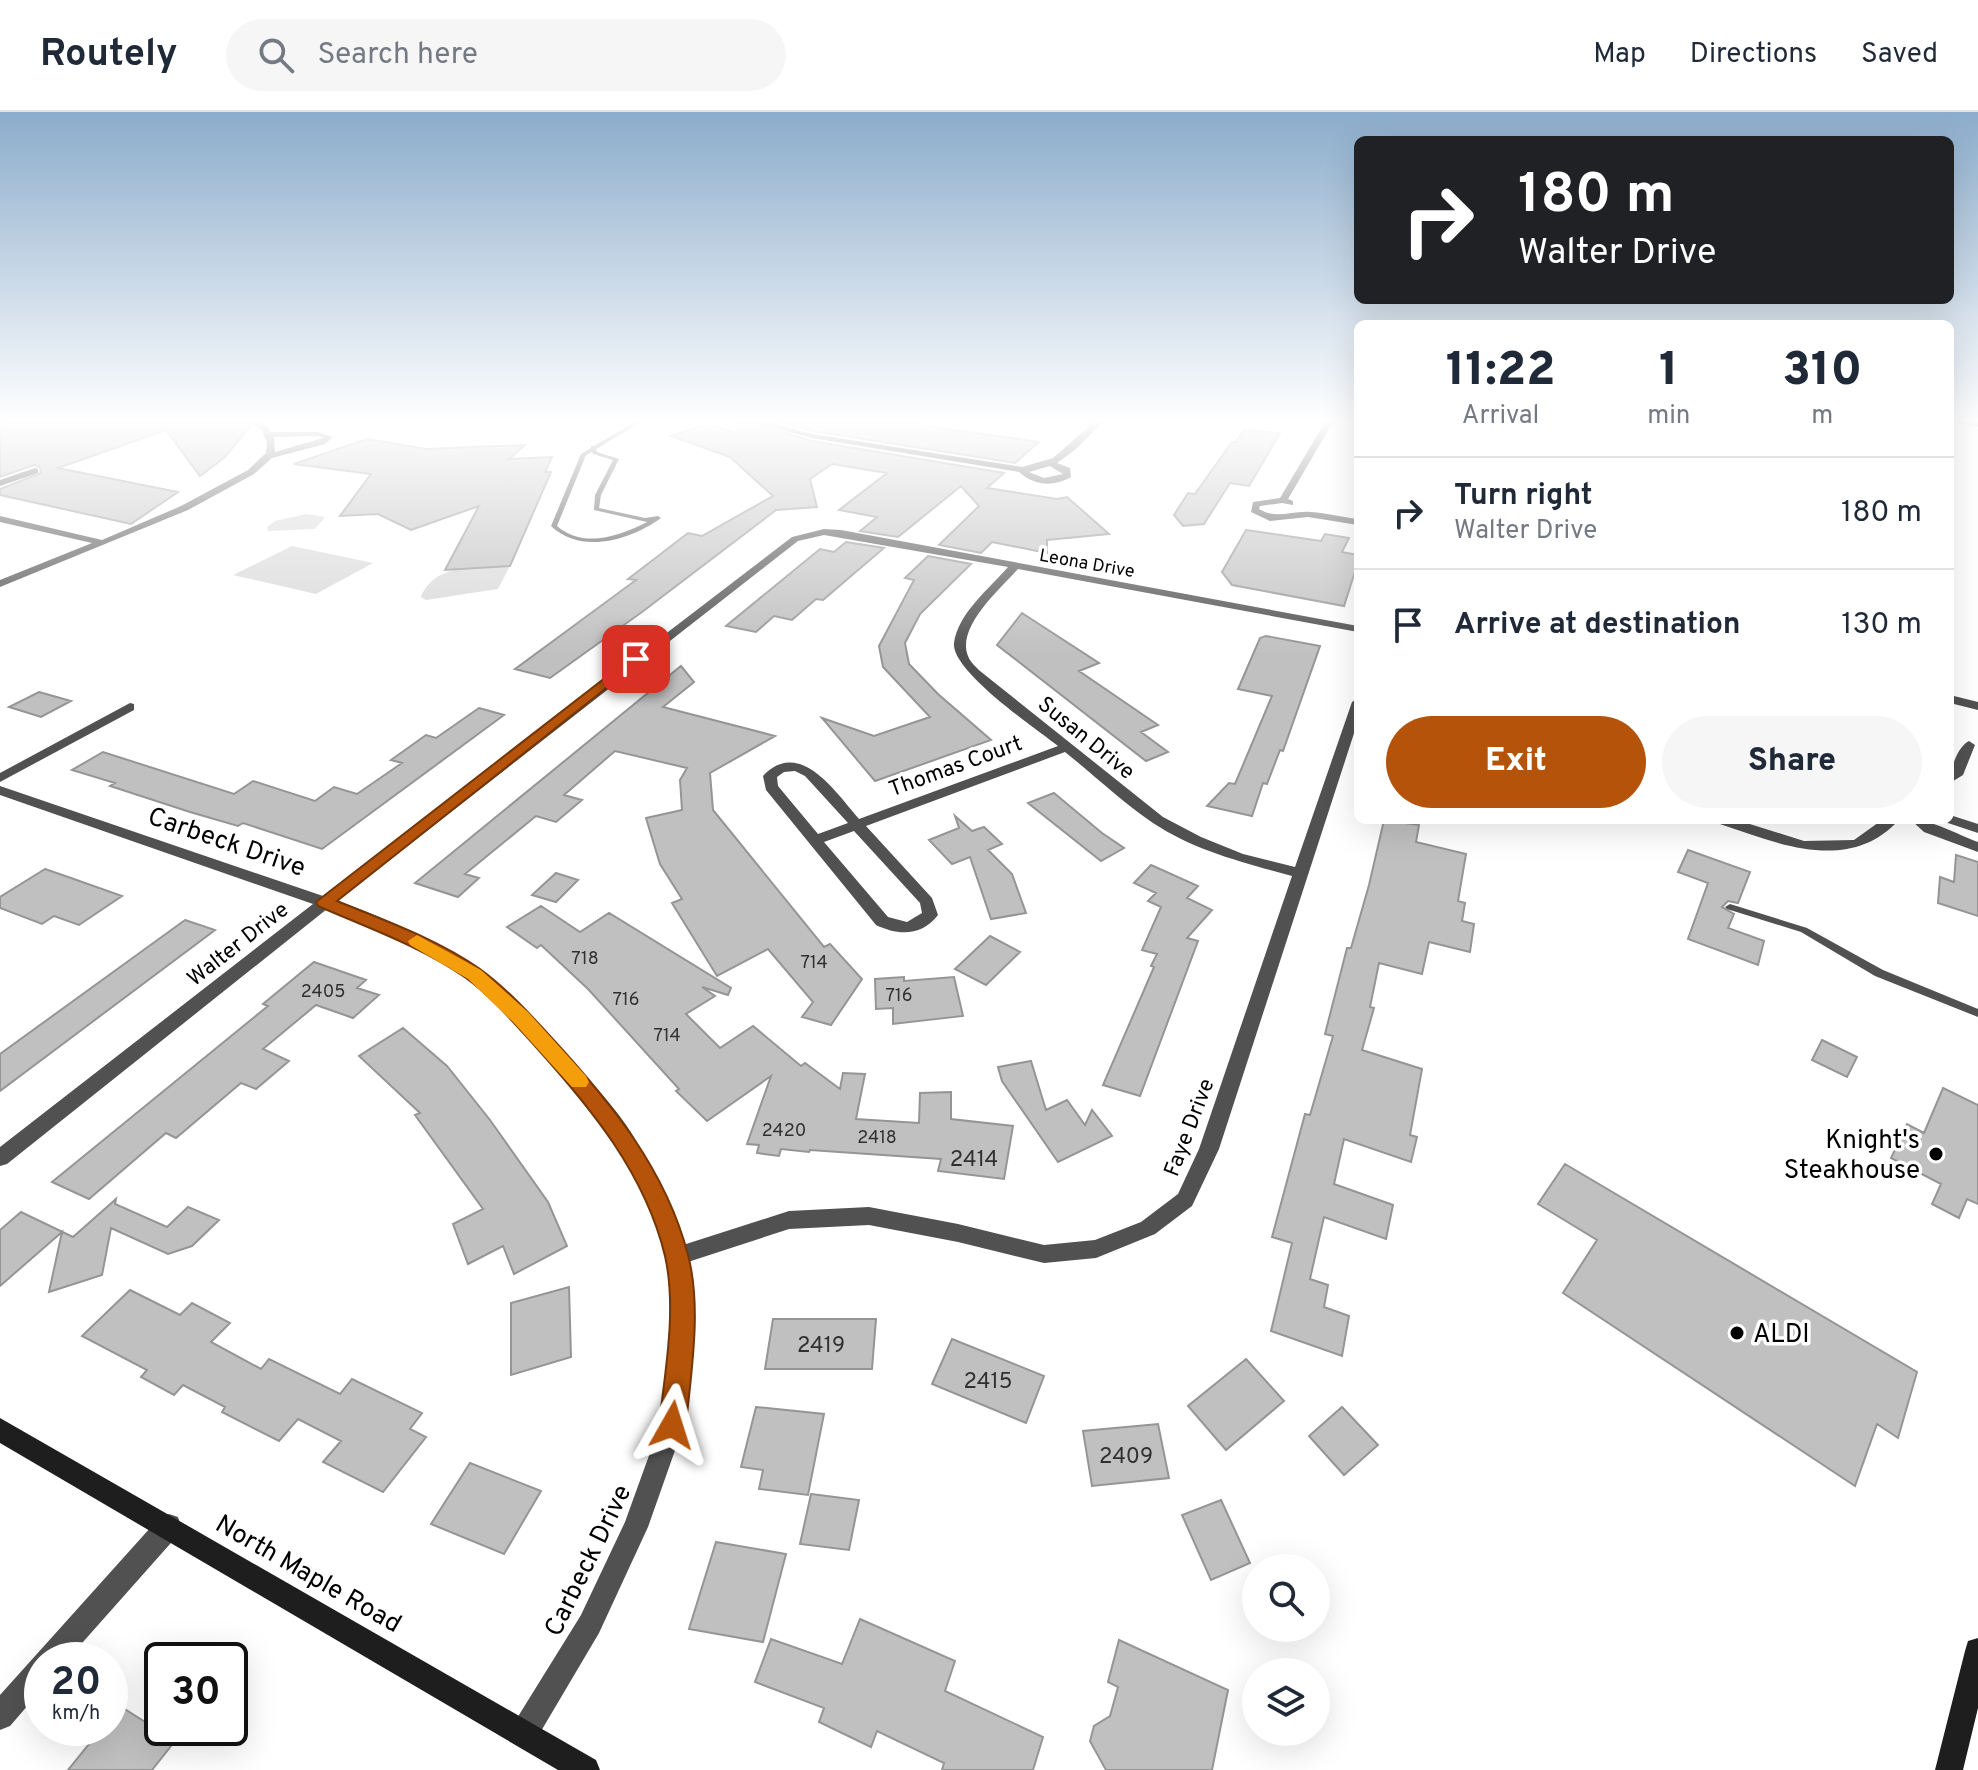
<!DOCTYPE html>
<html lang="en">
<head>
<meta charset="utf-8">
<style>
  :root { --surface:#fff; --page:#f6f6f7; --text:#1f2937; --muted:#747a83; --line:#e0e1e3; --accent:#b45309 }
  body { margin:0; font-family:Overpass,sans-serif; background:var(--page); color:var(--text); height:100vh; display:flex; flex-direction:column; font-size:30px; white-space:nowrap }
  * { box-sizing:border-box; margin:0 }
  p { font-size:26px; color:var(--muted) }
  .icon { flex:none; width:44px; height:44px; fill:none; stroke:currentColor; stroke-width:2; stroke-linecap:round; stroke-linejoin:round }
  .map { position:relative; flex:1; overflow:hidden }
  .side { position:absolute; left:1354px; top:208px; width:600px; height:504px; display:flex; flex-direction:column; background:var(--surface); border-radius:12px; box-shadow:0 8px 32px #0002 }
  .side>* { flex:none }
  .banner { position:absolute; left:1354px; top:24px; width:600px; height:168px; border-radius:12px; box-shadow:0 8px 32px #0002; background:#202124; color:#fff; overflow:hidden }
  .tools { position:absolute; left:1242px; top:1442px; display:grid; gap:16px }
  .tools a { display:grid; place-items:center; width:88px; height:88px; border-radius:50%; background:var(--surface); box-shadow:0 8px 32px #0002; font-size:40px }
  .speed { position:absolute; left:24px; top:1530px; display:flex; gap:16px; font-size:40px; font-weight:700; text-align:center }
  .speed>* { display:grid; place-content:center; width:104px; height:104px; border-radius:50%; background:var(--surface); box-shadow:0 8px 32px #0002; line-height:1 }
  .speed small { font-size:20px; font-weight:400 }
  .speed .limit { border:4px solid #111; border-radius:12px; background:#fff; color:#111 }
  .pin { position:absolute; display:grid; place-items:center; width:68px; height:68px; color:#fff; margin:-34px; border-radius:16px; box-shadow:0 4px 12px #0006 }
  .me { position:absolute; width:88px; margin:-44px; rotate:6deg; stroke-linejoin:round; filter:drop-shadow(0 0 6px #0008) }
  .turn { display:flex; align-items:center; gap:28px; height:168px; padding:0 32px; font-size:36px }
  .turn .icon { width:104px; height:104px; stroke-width:2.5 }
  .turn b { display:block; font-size:56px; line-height:68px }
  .eta { display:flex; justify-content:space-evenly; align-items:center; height:136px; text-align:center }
  .eta b { font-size:48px; font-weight:800; line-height:56px }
  .cta { display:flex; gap:16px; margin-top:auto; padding:16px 32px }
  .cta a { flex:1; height:92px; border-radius:48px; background:var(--accent); color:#fff; font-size:32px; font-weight:800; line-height:92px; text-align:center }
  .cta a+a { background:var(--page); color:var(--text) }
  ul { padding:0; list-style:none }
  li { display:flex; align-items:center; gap:24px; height:112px; padding:0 32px; border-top:2px solid var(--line) }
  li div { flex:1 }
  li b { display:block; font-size:30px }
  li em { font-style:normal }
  header { display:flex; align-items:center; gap:48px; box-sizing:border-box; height:112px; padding:0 40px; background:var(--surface); border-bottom:2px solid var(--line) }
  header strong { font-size:38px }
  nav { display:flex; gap:44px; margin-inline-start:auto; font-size:28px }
  .search { width:560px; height:72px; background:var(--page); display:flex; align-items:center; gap:20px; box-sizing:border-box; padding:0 28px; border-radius:44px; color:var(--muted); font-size:30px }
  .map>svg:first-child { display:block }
  .green { fill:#d8d8d8 }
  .building { fill:#c0c0c0; stroke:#959595; stroke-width:2 }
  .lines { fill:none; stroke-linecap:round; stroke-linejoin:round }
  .service { fill:#515151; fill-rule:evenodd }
  .minor { fill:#515151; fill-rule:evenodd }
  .secondary { fill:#1e1e1e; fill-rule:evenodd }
  .route { fill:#b45309; stroke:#753606; stroke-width:2 }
  .slow { fill:#f59e0b }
  .poi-dot { fill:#000; stroke:#fff; stroke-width:3 }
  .labels { text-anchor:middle; stroke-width:7; stroke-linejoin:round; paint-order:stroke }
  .far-street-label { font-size:18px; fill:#000; stroke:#fff }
  .number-label { font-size:18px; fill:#303030 }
  .street-label { font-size:22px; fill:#000; stroke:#fff }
  .near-number-label { font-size:22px; fill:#303030 }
  .near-street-label { font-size:26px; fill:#000; stroke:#fff }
  .near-poi-label { font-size:26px; fill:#000; stroke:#fff; text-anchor:end }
</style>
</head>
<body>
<header>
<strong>Routely</strong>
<div class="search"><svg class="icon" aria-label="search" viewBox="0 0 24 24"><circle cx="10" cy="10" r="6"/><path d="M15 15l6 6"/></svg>Search here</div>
<nav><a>Map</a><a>Directions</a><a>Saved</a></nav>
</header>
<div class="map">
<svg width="1978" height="1658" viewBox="0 0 1978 1658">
  <rect width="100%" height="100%" fill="#fff"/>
  <path class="green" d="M306,402L325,405L315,417L268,419L267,415L275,409Z
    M292,434L373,451L316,482L233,463Z
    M510,454L498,477L426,488L421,485C435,450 478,456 510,454Z"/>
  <path class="building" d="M14,310H246L250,314L225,345L200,364L166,318L58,356L178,380L131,412L0,383V377L41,361L40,355L34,353L0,365V313Z
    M738,310H750L812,329L1004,361L987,376L1057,387L1067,385L1109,422L1047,428V441L992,430L981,441L939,433L979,394L961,374L898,425L860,419L877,405L839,398L887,361L832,352L810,367L817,395L776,398L642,500L550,566L515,557L636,468L628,467L688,421L702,424L773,384L730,345L671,324L706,312L737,321Z
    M779,310H901L1039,330L1015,351L813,319Z
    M1244,318L1280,321L1249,374L1230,371L1204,412L1183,414L1174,403L1188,381L1195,382L1232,330L1235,331Z
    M367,327L426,337L525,333L509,347L552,345L545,360H551L510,454L445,458L479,394L411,418L378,402L340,404L371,362L294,352Z
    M1246,418L1321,429L1325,422L1349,426L1342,440L1358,443V450L1344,494L1232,473L1222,460Z
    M846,430L884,436L823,488L816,487L792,508L774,504L756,520L726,514L820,437L834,440Z
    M928,444L971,452L920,502L905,531L909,552L938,582L991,628L875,669L822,606L874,624L930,605L883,555L879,534L914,468L905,466Z
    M1022,501L1099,551L1079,559L1158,613L1141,620L1168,640L1146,649L997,533Z
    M1266,524L1320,534L1283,639L1280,638L1267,672L1263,671L1252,704L1207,694L1229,671L1235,672L1272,584L1238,577L1260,526Z
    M681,554L694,570L663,595L775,624L710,661L713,698L824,835L830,832L862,867L831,913L802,905L813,890L768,837L717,864L672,791L682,787L660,752L646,706L682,698L680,668L687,656L615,639L564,683L582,688L556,710L536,704L465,762L479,766L458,785L415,771Z
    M39,580L71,589L41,605L9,595Z
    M479,596L504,603L322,737L243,711L238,714L190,700L110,674L115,671L72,658L103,640L234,682L253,669L315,689L334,675L357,682L402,651L391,648L426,623L436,626Z
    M1054,681L1102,721L1124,736L1101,749L1028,691Z
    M955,704L972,719L984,715L1002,732L988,738L1012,762L1026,801L991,807L970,745L952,752L929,728L959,716Z
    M1384,708L1419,713L1416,730L1466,742L1458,789L1465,791L1462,809L1474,812L1470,840L1429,830L1422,862L1379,851L1370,895L1374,896L1362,938L1422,957L1410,1023L1417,1025L1411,1050L1344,1027L1334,1072L1393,1093L1386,1127L1324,1105L1310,1167L1328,1173L1324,1195L1349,1204L1342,1244L1271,1219L1292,1131L1272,1125L1305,1002L1310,1003L1333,924L1325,922L1347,836H1351L1369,773Z
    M1688,738L1750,760L1738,791L1728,789L1722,795L1734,802L1728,816L1764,829L1758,853L1688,827L1708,771L1678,760Z
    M1956,743L1978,750V804L1938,791L1940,765L1954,770Z
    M1151,753L1198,774L1187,786L1212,798L1187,826L1198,829L1140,984L1103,973L1154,855L1151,854L1157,842L1142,838L1161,795L1148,789L1156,781L1134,771Z
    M45,757L71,766L122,784L79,813L54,804L42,812L0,796V785Z
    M556,761L578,768L556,790L532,783Z
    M541,794L580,820L609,801L731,876L728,883L702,875L715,884L686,902L720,936L753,914L801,954L805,951L840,977L843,961L865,962L856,1007L919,1011L920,981L951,980V1007L1013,1014L1004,1067L938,1059L941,1047L810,1038L809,1040L781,1037L779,1044L757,1041L759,1033L747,1032L771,964L707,1009L676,979L679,977L588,877L541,833L537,836L507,815Z
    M185,808L215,818L0,979V942Z
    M990,824L1020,840L986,873L955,857Z
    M314,850L366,868L357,876L379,883L353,906L316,893L263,937L289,949L256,977L241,971L176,1026L166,1021L89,1087L52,1070L268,894L263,892Z
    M904,865V869L954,865L963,904L893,912V896L876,897L875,867Z
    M403,916L447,954L490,1008L548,1090L567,1134L514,1162L503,1134L468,1152L453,1112L483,1097L415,1003L420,1001L359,944Z
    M1822,928L1857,945L1847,965L1812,948Z
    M1031,949L1046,998L1067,988L1085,1013L1092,998L1112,1024L1058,1050L1002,969L998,955Z
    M1943,976L1978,993V1092L1967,1087L1959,1106L1932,1092L1941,1072L1891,1046L1907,1012L1924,1021Z
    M1565,1052L1917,1260L1898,1326L1877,1312L1855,1374L1563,1181L1597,1128L1538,1092Z
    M116,1087L115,1092L167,1115L188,1095L219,1108L192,1134L168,1142L111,1116L102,1163L49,1180L62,1120L0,1174V1118L21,1100L73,1125Z
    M569,1175L571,1245L511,1263V1191Z
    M130,1178L180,1203L192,1191L230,1211L211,1230L261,1257L269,1247L340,1282L352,1267L422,1301L410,1317L426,1325L383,1380L323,1350L341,1329L298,1307L279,1329L222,1300L225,1295L183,1273L174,1283L141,1265L147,1258L82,1224Z
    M773,1207H876L872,1257H765Z
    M952,1227L1044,1264L1026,1311L932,1272Z
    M1246,1247L1284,1289L1226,1338L1188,1294Z
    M756,1295L824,1302L808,1383L759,1377L763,1358L741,1355Z
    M1342,1295L1378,1333L1344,1363L1309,1324Z
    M1158,1312L1169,1366L1092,1374L1083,1319Z
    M470,1351L541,1379L504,1442L431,1412Z
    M811,1382L859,1388L849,1438L800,1432Z
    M1221,1388L1250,1451L1211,1468L1182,1403Z
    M716,1430L786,1442L763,1530L689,1517Z
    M860,1507L955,1549L945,1579L1043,1625L1033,1658H942L944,1651L877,1619L871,1635L819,1610L824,1596L755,1570L771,1527L842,1552Z
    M1119,1528L1228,1578L1212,1658H1106L1090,1629L1094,1614L1110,1604L1118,1575L1108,1570Z
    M120,1594L175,1629L152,1658H68L102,1616H110V1606Z"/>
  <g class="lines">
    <path class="service" d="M635,310H641L596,337L597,340L619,347L601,383L599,396L645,406L658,404L661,406C631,428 581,443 551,414L581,342L591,336V334H594ZM592,340L593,342L613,348L595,383L594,398L647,410C619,424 584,437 557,414L586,343Z
      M1730,792L1807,816L1883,858L1978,897V905L1875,864L1801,820L1727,797L1725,795Z"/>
    <path class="minor" d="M249,310C259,310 266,311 271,320H318L333,325L325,332L272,346L254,362L188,398L0,475V468L92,431L0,410V404L102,428L181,394L248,358L266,341L267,330L262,318ZM318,324L323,326L275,340L274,325Z
      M753,310H767L812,322L1022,355L1053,346L1094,310H1103L1076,337L1057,351L1070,356L1071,365C1053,375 1035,374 1019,360L812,326ZM1050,354L1063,362L1044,366L1029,360Z
      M1325,310H1333L1288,387L1293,389V393L1282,391L1260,394L1259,397C1277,408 1292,398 1311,400C1327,401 1342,405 1358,407V413L1308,405L1270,409L1251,400L1253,390L1280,386Z
      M1950,310L1978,311V315Z
      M35,356L38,357V361L0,374V368Z
      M824,417L841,418L1358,514V520L1018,457C1001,476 956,515 968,544C970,550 976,555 980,559L1163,705L1201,725L1243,742L1295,755L1352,590L1358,586V609L1219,1037L1192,1094L1155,1122L1096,1146L1044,1151L958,1130L869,1113L789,1117L688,1150L694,1215L684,1313L648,1415L599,1521L534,1631L524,1635L514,1631L510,1621L514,1611L581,1503L625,1410L660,1313L672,1215L667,1144L642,1078L617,1031L568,969L515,911L468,867L421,838L352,806L327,797L7,1052L0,1054V1035L313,792L0,683V674L323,784L792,425ZM824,423L1008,455C990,476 958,501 954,531C951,559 1035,616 1058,634L859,707C836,681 800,625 763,664L766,678L876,813C899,824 922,824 938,803L932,786L866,714L1065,640C1094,663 1122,690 1153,711C1195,739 1245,751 1292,764L1199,1037L1178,1082L1141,1110L1095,1128L1044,1133L958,1112L869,1095L789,1099L683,1133C668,1095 653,1057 632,1022C616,996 591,970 570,948C541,917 513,882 479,858C436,828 386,806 337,789L798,429ZM795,659L805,664L848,711L818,722L778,674L777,665L784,660ZM854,719L920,791L922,801L907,810L888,805L824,730Z
      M1950,583L1978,590V598L1950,591Z
      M130,591L134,592V598L0,670V661Z
      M1969,629L1975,633L1963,663L1950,671C1950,658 1957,635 1969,629Z
      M1950,703L1978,712V721L1945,710L1944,708H1950Z
      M1715,708H1737L1804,729L1854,728L1882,708H1899C1848,763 1777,731 1717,711Z
      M1911,708C1933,708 1956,722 1978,730V740L1924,720Z
      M169,1402L178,1405L181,1414L178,1423L67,1548H42V1577L10,1614L0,1618V1583L160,1405Z"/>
    <path class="secondary" d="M0,1306L596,1648L600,1658H558L0,1331Z
      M1978,1526V1596L1963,1658H1935L1965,1539L1968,1529Z"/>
  </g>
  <linearGradient id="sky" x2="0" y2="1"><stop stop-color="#8baccb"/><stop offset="0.57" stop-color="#fff"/><stop offset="1" stop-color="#fff" stop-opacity="0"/></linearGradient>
  <rect width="1978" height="542" fill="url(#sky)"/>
  <path class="route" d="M632,545L643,547L337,789C386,809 437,827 480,857C506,876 529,901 550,924C609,988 666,1057 688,1143C702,1196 691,1260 686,1313L682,1323L672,1327L663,1323L659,1313C665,1260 677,1197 665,1144C645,1061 590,995 535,934C514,911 491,884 466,866C420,834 368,816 318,794L316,790Z"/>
  <path class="slow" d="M417,823L481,858L528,900L586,964L589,970L586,975H572L514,911L468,867L410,833L408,829Z"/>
  <g class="poi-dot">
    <circle cx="1936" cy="1042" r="8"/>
    <circle cx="1737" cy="1221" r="8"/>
  </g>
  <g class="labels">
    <g class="far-street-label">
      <text transform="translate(1087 451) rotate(10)" y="6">Leona Drive</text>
    </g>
    <g class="number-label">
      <text x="585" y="852">718</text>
      <text x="814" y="856">714</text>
      <text x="323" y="885">2405</text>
      <text x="899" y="889">716</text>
      <text x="626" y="893">716</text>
      <text x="667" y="929">714</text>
      <text x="784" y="1024">2420</text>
      <text x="877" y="1031">2418</text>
    </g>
    <g class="street-label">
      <text transform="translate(1087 625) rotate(39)" y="8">Susan Drive</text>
      <text transform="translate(955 653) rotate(-20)" y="8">Thomas Court</text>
      <text transform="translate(237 831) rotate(-38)" y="8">Walter Drive</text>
      <text transform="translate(1188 1015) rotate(-69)" y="8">Faye Drive</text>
    </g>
    <g class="near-number-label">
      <text x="974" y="1054">2414</text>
      <text x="821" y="1240">2419</text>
      <text x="988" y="1276">2415</text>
      <text x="1126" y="1351">2409</text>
    </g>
    <g class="near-street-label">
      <text transform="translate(227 729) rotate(19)" y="9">Carbeck Drive</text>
      <text transform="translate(587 1448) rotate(-64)" y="9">Carbeck Drive</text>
      <text transform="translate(309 1461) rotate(30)" y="9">North Maple Road</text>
    </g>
    <g class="near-poi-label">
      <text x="1920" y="1036">Knight's<tspan x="1920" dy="30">Steakhouse</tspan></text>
      <text x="1753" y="1230" text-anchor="start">ALDI</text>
    </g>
  </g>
</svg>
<div class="tools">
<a><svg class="icon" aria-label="search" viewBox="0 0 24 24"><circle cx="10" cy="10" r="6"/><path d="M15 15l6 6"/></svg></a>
<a><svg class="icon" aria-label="layers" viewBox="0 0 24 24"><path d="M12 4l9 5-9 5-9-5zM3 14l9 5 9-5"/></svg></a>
</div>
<div class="speed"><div>20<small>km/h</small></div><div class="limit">30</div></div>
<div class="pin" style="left:636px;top:547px;background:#d93025"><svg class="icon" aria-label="arrive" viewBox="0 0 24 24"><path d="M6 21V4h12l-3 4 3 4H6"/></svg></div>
<svg class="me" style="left:672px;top:1313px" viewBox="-20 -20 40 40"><path d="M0-17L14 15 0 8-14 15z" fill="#b45309" stroke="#fff" stroke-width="4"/></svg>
<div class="banner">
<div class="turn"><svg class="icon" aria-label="right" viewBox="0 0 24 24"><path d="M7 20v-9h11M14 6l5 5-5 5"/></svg><div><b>180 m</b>Walter Drive</div></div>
</div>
<section class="side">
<div class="eta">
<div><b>11:22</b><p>Arrival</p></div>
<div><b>1</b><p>min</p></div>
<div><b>310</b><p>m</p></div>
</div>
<ul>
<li><svg class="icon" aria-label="right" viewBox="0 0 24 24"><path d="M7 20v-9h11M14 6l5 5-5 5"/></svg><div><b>Turn right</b><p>Walter Drive</p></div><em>180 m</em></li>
<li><svg class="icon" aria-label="arrive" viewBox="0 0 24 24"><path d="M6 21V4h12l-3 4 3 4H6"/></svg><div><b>Arrive at destination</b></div><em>130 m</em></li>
</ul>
<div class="cta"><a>Exit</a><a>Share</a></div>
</section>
</div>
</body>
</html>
